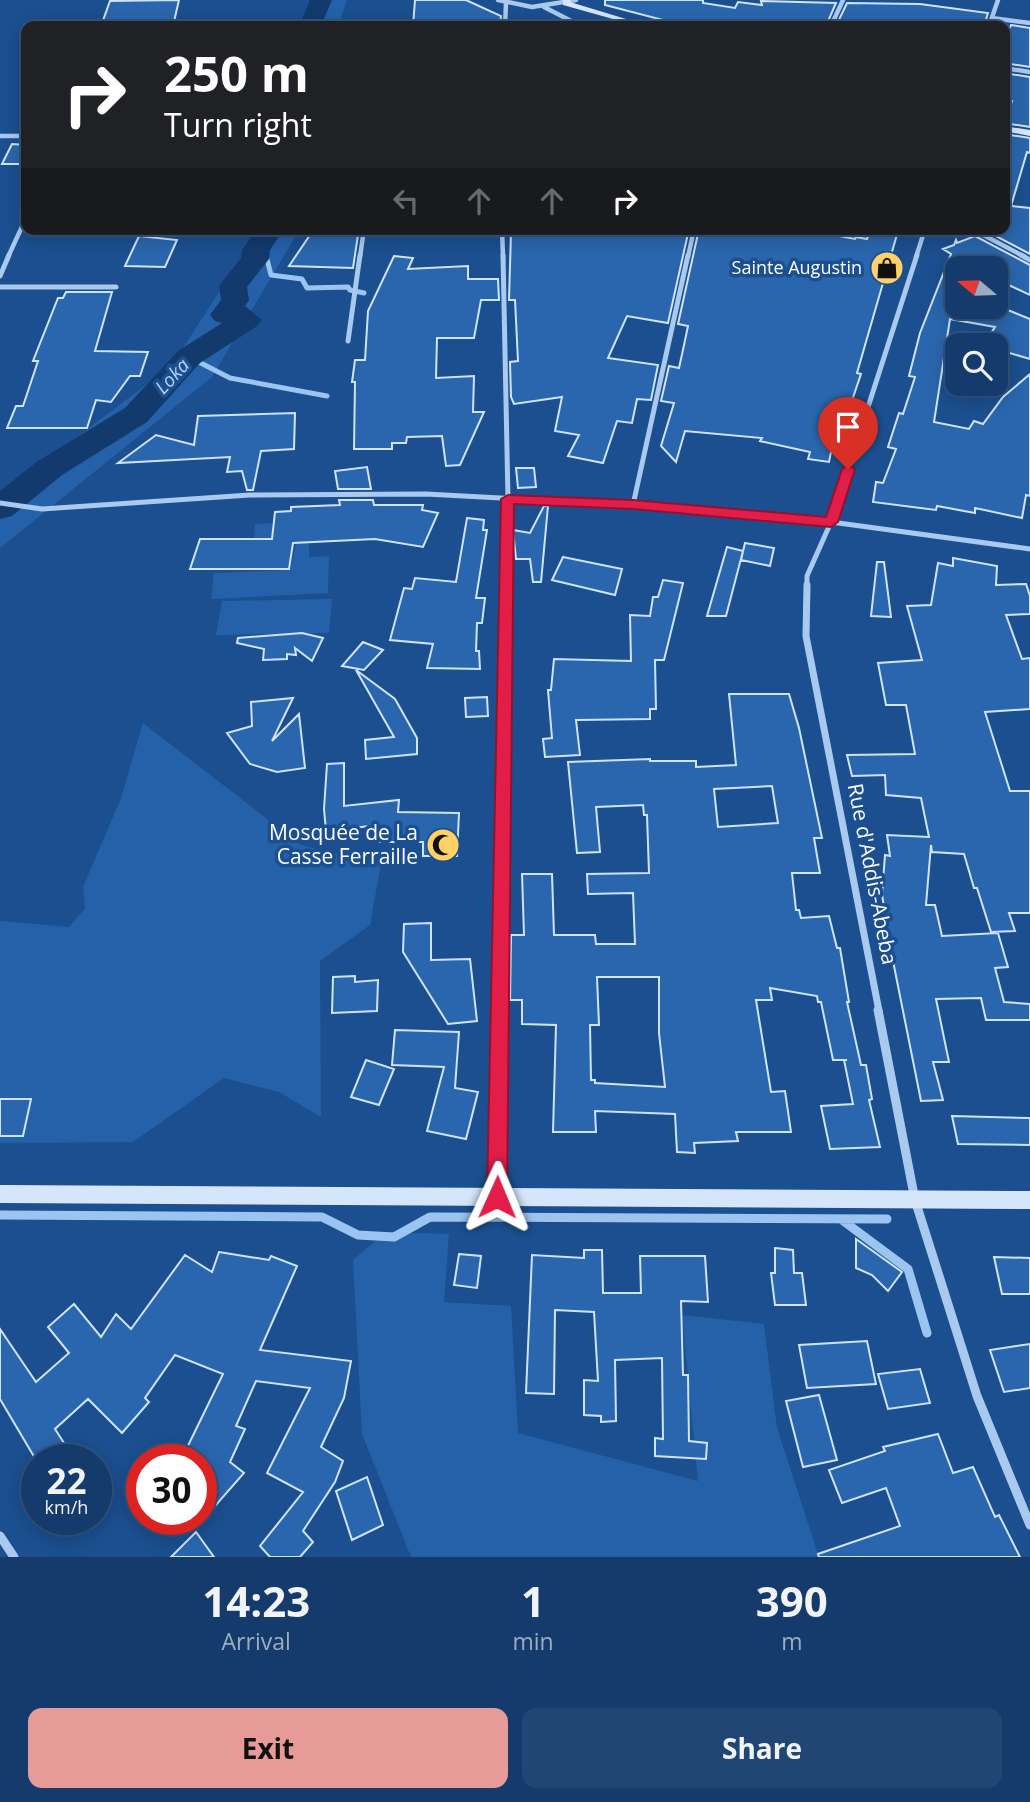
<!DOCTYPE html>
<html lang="en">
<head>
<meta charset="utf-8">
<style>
  :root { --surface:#143b6b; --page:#214673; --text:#f1f3f6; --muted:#9dadc1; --line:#33557e; --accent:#e69b98 }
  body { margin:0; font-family:"Open Sans",sans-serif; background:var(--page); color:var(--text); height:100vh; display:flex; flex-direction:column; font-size:26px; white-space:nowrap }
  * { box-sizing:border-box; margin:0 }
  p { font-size:23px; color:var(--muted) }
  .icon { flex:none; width:38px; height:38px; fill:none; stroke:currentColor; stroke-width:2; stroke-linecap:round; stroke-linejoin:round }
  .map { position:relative; height:1557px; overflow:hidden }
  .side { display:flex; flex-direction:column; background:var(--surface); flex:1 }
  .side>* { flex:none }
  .guide { position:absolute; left:21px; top:21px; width:989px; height:214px; border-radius:14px; box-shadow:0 4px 18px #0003,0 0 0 2px var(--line); background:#202124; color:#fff; overflow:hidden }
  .needle { width:46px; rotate:289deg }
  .buttons { position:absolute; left:945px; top:256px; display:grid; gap:14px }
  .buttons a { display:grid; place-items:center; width:63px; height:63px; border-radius:14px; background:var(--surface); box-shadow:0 4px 18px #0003,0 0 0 2px var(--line); font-size:35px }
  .speed { position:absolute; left:21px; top:1444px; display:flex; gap:14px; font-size:35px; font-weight:700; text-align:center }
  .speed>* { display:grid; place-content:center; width:91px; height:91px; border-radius:50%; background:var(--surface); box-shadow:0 4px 18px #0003,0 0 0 2px var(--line); line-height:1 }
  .speed small { font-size:18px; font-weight:400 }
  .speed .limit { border:10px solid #d22; background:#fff; color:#111 }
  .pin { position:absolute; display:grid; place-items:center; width:60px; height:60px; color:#fff; margin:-72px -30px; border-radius:50% 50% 50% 0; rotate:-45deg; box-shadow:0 0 7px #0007 }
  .pin .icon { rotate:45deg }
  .me { position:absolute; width:77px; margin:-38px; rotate:1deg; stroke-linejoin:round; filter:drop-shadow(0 0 5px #0008) }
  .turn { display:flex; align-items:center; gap:24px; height:147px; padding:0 28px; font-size:32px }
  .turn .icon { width:91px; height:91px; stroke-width:2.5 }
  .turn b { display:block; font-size:49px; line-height:60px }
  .lanes { display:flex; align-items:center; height:66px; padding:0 28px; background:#0003; justify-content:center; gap:35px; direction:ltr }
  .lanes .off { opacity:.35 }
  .eta { display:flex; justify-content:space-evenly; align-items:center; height:119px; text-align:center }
  .eta b { font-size:42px; font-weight:700; line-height:49px }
  .primary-button { display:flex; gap:14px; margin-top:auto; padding:14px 28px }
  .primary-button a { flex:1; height:80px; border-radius:14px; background:var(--accent); color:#111; font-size:28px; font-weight:700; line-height:80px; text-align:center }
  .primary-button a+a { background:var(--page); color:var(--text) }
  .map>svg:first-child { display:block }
  .green { fill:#2461a8 }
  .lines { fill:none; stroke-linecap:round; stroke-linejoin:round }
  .stream-far1 { stroke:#9cc4f0; stroke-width:5 }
  .stream { stroke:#9cc4f0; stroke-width:9 }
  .river { fill:#123a6d; fill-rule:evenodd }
  .building { fill:#2a66ad; stroke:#cfe3fa; stroke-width:2; fill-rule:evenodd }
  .street-far3 { stroke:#a9c9ee; stroke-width:4.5 }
  .street-far2 { stroke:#a9c9ee; stroke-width:5 }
  .street-far1 { stroke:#a9c9ee; stroke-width:7 }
  .street { stroke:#a9c9ee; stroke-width:9 }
  .secondary { fill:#d6e6fa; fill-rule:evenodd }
  .route { fill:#e11d48; stroke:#92132f; stroke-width:2 }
  .labels { text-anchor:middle; stroke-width:7; stroke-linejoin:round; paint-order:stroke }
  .far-poi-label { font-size:18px; fill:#fff; stroke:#1b4f8f; text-anchor:end }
  .far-water-label { font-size:19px; font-style:italic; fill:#b5d3f5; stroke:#1b4f8f }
  .poi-label { font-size:21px; fill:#fff; stroke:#1b4f8f; text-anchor:end }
  .street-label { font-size:21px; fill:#fff; stroke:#1b4f8f }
</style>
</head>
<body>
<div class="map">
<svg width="1030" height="1557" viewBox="0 0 1030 1557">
  <rect width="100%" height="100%" fill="#1b4f8f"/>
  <path class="green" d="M321,0H347L338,26H304Z
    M260,229H300L212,377L0,548V496L152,380L177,357Z
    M272,523V525H287L309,540V557L329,556L328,593L211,599L214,573L290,570L297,539H254L255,524Z
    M332,599L329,633L216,635L222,601Z
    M143,723L301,845L381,864L370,925L320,961L321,1117L279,1092L224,1078L133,1142L0,1143V921L69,927L85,908L83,887L121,798Z
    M386,1232L449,1234L444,1302L511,1306L518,1433L698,1481L682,1315L764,1324L777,1428L819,1557H411L362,1434L353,1260Z"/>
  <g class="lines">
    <path class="stream-far1" d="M255,259H267L271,275L302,279L307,288L348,287L350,290L364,293
      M189,357L230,378L327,396"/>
    <path class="stream" d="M0,1215L322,1217L358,1235L394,1237L430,1217L887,1219
      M842,1220L908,1269L927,1333"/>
    <path class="river" d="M310,0H332L321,26H299Z
      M257,229H284L270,250L269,259L247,287L249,300L245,306L262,320L257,326L200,363L147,422L62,475L12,516L0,519V491L38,461L125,408L178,351L222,323L215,321L210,315L221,300L219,286L241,258L242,250Z"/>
  </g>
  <path class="building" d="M179,0L173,26H101L110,1Z
    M415,0H466L501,16L500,26H413Z
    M605,0H703V3L735,8L738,2L762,5L761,1L836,3L826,26H686L605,5Z
    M847,3L920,4L988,13L984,26H836Z
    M1011,25L1030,28V67L1004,63V43Z
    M1004,73L1030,77V127L1004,123L1012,101L1004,100Z
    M1004,134L1030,138V153L1027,152L1011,206L1030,208V254L986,231L1004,229Z
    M12,144L26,145V164H2Z
    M534,229H689L668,323L627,316L608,358L658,365L651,400L637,399L632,423L617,421L603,463L568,456L579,435L555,431L562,397L514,404L511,397L510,362L518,361L515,300H509L511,232H534Z
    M699,229H750L796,234L797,229H802L855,239L856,237L867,239L870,229L898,231L857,373L861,374L845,421L842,420L835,442H833L829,462L808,459L810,452L760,441L762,438L685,431L676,462L661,446L674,403L661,401L669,366L679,368L684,345L688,326L678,324Z
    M310,235H358L353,268L289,266Z
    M139,236L177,240L165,267L125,266Z
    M975,236L1030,265V295L996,279V268H971L957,261V306H998L1030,319V359L996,349V345H983L995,327L950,319L934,422L969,429L974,421L983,424L1003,397L1030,374V496L1026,495L1022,518L975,508V513L937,506L936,510L873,502L876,482L883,483L896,449L888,447L899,413L903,414L915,377L909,376L920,333L951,254L943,249L954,245L956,240L957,243Z
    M394,256L413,258L408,269L468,266V279H498L499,300H481L474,338H437L436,378L474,376L473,412H484L460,465L446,466L442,436L407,437L406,443H392V449H354L355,382H352L355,360H365L368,311Z
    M66,292H112L95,351L148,352L140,376H130L111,402L96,400L87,428H7L16,406H23L38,361H33L58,298H63Z
    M295,413L294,449L261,451L253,490H247L242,471L227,472L230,457L118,463L156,435L194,445L198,416Z
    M367,467L371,489H338L335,471Z
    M516,468H534L536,487L518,488Z
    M339,500H373L374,505H423L422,510L438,513L423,547L375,539L293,543L289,569H190L200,539H272L275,512L291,511V507L340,505Z
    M544,506H548L541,582H533L530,559H516L513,530L530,533Z
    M467,518L484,520L483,530H487L476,598H485L482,623H477L476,651H479L480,669L427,668L433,644L390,640L404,588L412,589L415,578L456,582Z
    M745,543L774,548L770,566L741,560Z
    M727,547L743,551L726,616H707Z
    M563,557L622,569L615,595L552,580Z
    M953,558L997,566L996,585L1026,584L1030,596V614L1006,615L1022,659L1030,658V709L985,712L1010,791H1030V913H1009L1015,931L991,932L977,888H974L964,854L932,852L931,845L926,905H935L942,936L998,933L1008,967L995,968L1004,1002L1030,1004V1020H986L981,998L936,999L949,1062H933L943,1100L921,1101L888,936L882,894L885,855L890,856L887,835L929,837L921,798L886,795L885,775L852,776L847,755L915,754L906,705H886L878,663L922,660L907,606L931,605L938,563L953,566Z
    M877,562H884L891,617L871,616Z
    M663,580L683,583L664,660H655L656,709H650V719L576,720L580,755L545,757L543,739L552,738L548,690H551L554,659L631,661L630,615L650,616L653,597H658Z
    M302,633L323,638L312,661L295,648L296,655L287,654V659L263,660L264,649L237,643L238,638Z
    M363,642L383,650L364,670L342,666Z
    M356,670L395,699L417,738V754L366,759L365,740L394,737Z
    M729,694H789L799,728L822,838H814L820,873H792L796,910H799L801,918L829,916L837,948H840L849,1002H847L861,1065H866L872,1099L869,1100L880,1147L830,1149L821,1106L853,1104L844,1060H847H833L821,1002H818L817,996L770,988L772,1000H756L771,1092L785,1091L791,1132H736L738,1141L694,1143L695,1153L677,1152L675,1114L595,1111L596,1132H553L556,1025L522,1024V1000H510L511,935H524L522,874H552L554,935H595L596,944H635L633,893L588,894L587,874L649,873L647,815H644L643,805L596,807L600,852L577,853L568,762L650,759V761H696V767L736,765ZM772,786L778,823L718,827L714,789ZM597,977H659V1033L665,1087L595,1083V1080H591L590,1025H599Z
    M487,697L488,716L466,717L465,698Z
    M293,698L272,741L299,714L305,768L277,772L250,764L227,733L252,726L251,702Z
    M344,763V806L399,800L398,812L459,813L457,856H423V842H370L371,826L326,831L324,809L327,764Z
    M431,923V960L470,959L477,1021L448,1024L403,952L404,924Z
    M355,976V982L378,980L377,1011L332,1013L333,977Z
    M395,1030L459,1032L455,1088L478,1092L466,1139L427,1131L444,1067L392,1065Z
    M366,1060L394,1069L379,1105L351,1097Z
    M0,1099H31L23,1136H0Z
    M952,1116L1030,1118V1145L958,1144Z
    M856,1239L902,1272L888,1291L872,1275L856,1268Z
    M775,1248L793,1250L794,1273H802L806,1305H775L771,1273H775Z
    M584,1250H602L603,1293H641L640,1256H705L708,1302L681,1301L683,1375H688L689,1441L707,1443L706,1459L655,1456V1438L663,1439L662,1358L615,1360L616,1421L601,1422V1416L584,1415V1380L598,1381L594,1312L555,1310L554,1394L526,1393L532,1255L584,1258Z
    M219,1252L269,1260L271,1256L297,1266L260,1350L351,1361L344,1398L321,1447L343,1461L335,1482L303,1531L313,1542L300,1557H270L260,1546L303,1492L267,1473L310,1388L256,1381L236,1426L245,1429L230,1462L244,1473L201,1522V1460H181L223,1374L175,1355L145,1398L149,1402L122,1433L88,1399L55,1429L75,1460H36L0,1399V1329L36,1382L69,1353L48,1327L74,1304L101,1337L116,1314L131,1329L185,1255L212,1272Z
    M459,1254L481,1256L477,1288L454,1285Z
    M994,1257L1030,1258V1294H1002Z
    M867,1341L876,1384L807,1388L799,1345Z
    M1030,1344V1388L1004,1392L990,1350Z
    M920,1369L930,1403L888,1409L878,1374Z
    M819,1395L837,1460L803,1467L786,1401Z
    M938,1434L953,1473L973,1467L995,1517L999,1515L1020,1557H819L818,1554L900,1526L886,1488L842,1503L829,1470L885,1451L883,1447Z
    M367,1477L383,1525L352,1540L336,1491Z
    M196,1532L214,1557H171Z"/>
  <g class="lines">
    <path class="street-far3" d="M498,0L532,7L576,0
      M544,7L581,26
      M992,18L1030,23
      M505,26L506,3
      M831,26L843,0
      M989,26L998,0
      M1004,68L1030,72
      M0,136H26
      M502,229L503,257
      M972,229L1025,257
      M8,257L26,218
      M360,257L364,229
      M688,257L694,229
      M916,257L925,229"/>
    <path class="street-far2" d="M503,255L508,499L507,587
      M1021,255L1030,260
      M0,276L9,255
      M0,287H116
      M348,341L360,255
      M0,503L42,509L250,495L426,494L633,505L831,522L1030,549
      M633,505L688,255
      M807,587V576L831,522L917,255"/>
    <path class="street-far1" d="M807,585L806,636L879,1011
      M500,1011L507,585"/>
    <path class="street" d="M878,1010L915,1200L977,1396L1030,1525
      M497,1197L500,1010
      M0,1536L14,1557"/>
    <path class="secondary" d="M563,0H571L570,2L649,26H638L563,5Z
      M1004,126L1030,130V136L1004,131Z
      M0,1185L1030,1191V1209L0,1203Z"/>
  </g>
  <path class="route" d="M848,465L855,469L838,522L831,527L633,509L514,504L507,1197L504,1204L497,1207L490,1204L487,1197L501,499L508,495L633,500L826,517L842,469Z"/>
  <defs>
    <symbol id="shop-disc" viewBox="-11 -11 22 22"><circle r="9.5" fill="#ffd166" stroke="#1b4f8f"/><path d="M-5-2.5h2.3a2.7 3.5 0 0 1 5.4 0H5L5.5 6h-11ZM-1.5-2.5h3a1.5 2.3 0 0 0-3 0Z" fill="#111"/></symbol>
    <symbol id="mosque-disc" viewBox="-11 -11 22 22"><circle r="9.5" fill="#ffd166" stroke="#1b4f8f"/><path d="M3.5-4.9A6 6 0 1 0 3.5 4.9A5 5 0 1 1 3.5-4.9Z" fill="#111"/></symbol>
  </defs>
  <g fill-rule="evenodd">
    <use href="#shop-disc" x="868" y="249" width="38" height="38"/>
    <use href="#mosque-disc" x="424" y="826" width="38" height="38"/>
  </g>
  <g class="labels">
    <g class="far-poi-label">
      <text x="862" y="274">Sainte Augustin</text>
    </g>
    <g class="far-water-label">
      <text transform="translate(172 376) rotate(-47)" y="7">Loka</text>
    </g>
    <g class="poi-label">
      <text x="418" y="840">Mosquée de La<tspan x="418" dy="24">Casse Ferraille</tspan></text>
    </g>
    <g class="street-label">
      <text transform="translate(872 874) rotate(79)" y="7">Rue d'Addis-Abeba</text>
    </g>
  </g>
</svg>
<div class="buttons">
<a><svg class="needle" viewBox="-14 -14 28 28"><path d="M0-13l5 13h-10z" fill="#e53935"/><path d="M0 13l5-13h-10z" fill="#9dadc1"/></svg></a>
<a><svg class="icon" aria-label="search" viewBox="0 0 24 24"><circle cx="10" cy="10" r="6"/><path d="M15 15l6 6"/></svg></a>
</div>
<div class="speed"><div>22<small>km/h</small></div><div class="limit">30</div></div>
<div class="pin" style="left:848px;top:469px;background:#d93025"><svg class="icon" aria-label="arrive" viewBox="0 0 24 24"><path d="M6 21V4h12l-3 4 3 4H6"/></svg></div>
<svg class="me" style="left:497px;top:1197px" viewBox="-20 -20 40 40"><path d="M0-17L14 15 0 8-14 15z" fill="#e11d48" stroke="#fff" stroke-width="4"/></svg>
<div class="guide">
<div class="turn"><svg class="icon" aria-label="right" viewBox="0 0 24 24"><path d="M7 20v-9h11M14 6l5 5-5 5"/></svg><div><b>250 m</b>Turn right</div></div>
<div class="lanes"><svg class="icon off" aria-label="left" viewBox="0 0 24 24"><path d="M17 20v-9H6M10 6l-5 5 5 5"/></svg><svg class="icon off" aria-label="ahead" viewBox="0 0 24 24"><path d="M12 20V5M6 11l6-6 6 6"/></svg><svg class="icon off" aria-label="ahead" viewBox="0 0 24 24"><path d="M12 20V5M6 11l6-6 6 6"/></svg><svg class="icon" aria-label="right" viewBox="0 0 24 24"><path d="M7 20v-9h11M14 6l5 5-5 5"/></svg></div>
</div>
</div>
<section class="side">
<div class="eta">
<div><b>14:23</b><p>Arrival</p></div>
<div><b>1</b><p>min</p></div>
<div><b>390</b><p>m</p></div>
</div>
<div class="primary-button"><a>Exit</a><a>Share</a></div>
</section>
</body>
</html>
